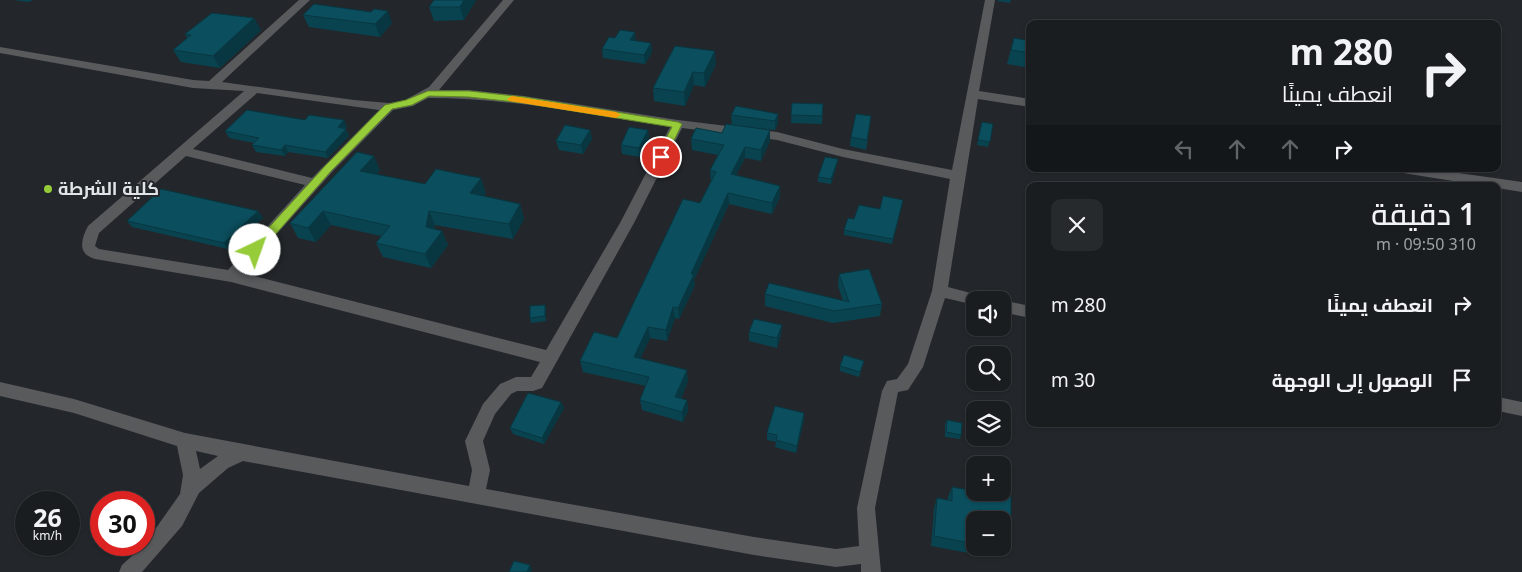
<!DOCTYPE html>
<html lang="ar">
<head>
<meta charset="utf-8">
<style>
  :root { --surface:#1a1d20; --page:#272a2d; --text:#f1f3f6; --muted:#9fa2a5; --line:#383b3e }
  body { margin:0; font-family:"Noto Sans",Cairo,sans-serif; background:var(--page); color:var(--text); direction:rtl; height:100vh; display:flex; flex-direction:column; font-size:19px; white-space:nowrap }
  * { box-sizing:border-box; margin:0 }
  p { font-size:16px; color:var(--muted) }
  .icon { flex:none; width:28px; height:28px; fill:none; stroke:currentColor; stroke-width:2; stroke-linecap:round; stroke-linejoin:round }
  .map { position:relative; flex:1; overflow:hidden; direction:ltr }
  .side { position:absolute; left:1026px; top:182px; width:475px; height:245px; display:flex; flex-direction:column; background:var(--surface); border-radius:10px; box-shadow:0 1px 4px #0004,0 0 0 1px var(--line); direction:rtl }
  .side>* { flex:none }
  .banner { position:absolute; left:1026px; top:20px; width:475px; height:152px; border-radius:10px; box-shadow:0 1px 4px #0004,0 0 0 1px var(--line); direction:rtl; background:#1a1d20; color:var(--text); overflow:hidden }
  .tools { position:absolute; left:966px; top:291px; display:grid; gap:10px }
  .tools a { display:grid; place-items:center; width:45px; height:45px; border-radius:10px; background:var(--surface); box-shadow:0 1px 4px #0004,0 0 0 1px var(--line); font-size:25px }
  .speed { position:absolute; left:15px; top:491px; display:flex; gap:10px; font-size:25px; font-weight:700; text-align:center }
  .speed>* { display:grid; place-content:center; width:65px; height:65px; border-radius:50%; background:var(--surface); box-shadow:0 1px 4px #0004,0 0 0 1px var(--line); line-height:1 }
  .speed small { font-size:12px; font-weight:400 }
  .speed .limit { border:8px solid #d22; background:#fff; color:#111 }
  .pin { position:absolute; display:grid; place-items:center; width:42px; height:42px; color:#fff; margin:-21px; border:2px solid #fff; border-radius:50%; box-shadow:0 1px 5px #0007 }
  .me { position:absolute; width:55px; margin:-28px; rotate:42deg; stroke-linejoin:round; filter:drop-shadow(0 0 4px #0008) }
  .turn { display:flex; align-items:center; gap:18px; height:105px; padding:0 25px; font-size:22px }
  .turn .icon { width:65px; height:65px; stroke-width:2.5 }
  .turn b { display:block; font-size:35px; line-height:42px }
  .lanes { display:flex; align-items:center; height:48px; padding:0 25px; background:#0003; justify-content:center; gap:25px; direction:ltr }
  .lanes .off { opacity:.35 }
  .round { display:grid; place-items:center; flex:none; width:52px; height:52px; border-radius:10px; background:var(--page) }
  .headline { display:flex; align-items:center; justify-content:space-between; height:85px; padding:0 25px }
  h1 { font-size:30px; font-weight:600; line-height:38px }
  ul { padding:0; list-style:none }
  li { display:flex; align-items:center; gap:15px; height:75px; padding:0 25px }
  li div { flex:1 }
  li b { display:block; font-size:19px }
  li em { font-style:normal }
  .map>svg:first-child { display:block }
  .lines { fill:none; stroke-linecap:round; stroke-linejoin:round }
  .minor { fill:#585a5c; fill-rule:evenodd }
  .wall { fill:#094350 }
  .shaded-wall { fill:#083741 }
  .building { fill:#0b4e5d; stroke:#083741 }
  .route { fill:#96cc39; stroke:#628525 }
  .slow { fill:#f59e0b }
  .poi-dot { fill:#96cc39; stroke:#23272b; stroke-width:2 }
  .labels { text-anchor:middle; stroke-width:4; stroke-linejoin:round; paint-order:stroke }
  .poi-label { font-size:18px; font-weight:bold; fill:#e2e5e7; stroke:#23272b; text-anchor:start }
</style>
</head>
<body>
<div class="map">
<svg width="1522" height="572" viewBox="0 0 1522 572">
  <rect width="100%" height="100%" fill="#23272b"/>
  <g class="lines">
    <path class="minor" d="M299,0H310L222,82L354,100L389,103L405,100L429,87L503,0H514L439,90H469L524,96L678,120L777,132L843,149L952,170L985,0H995L979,91L1030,99V107L978,99L948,287L982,296L985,300H975V305L945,298L923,367L908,390L898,392L875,508L881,572H861V564L836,567L754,555L243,461L228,468L199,493L182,526L142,572H119L122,565L144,545L180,494L183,475L177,446L74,413L0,396V382L74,399L185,433L469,486L472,470L465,441L483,404L500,384L516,377H531L540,362L231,282L95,259C77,254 81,239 88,226L244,91L193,88L0,53V47L193,80L209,81ZM257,93L379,110L312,178L193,149ZM428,98C510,98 590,114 670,127L620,223L546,350L242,273L333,171L393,110L413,106ZM682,128L777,140L843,157L950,179L932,291L908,364L897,379L887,381L882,391L857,508L859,546L836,549L754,537L486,489L490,470L483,441L495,414L511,394L517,391H533L542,388L634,223ZM186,156L305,185L228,270L99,249L95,246L99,233ZM196,451L218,456L200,469Z
      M1396,169H1431L1522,182V192L1403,173Z
      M1002,300L1030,306V318L1002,312Z
      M1498,397L1522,402V416L1498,411Z"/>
  </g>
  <path class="wall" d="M13,0H33L29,2Z
    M476,0L464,20L434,21L429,7Z
    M998,0H1011L1010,3L997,1Z
    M303,15L392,23L380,37L309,27Z
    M254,18L261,30L220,68L181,62L173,50L187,38L185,34Z
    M1014,38L1030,41V68L1007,64Z
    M636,41L651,43L652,52L645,64L603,58L602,49Z
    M675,46L716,64L705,87L694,85L685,106L654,101L653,88Z
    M792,103L823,104L822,124L791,123Z
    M778,114V123L775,130L732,125L731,115Z
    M305,120H344L347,127L345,129H346L349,136L328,158L288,152L285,156L256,152L252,145L254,143L229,138L225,131Z
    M982,122L993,124L988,147L977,145Z
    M870,125L866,150L850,146L851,137Z
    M590,130L592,139L583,154L559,150L556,141Z
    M648,130L649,139L640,157L622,154L621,145Z
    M770,130V141L761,161L745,158L736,175L780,186V197L772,214L729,204L694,280L695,285L679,319L675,318L667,341L650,338L640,359L688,381L681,399L687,400L688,411L683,422L642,410L640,400L646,386L583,372L580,361L617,338L700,203L711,182L710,170L718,155L692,150L691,139L722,133Z
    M838,159L837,164L831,184L818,182V177Z
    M380,170L377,174L425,184L486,193L483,196L520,204L524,219L513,239L435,225L434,229L442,231L448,245L431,268L383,257L376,243L381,236L331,225L316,242L298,238L290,223Z
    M902,205L892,244L844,235V230L854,219L880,209Z
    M258,211L263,218L228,249L132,227L127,221Z
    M839,274L882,304L880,316L833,323L765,306V294L843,301L838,286Z
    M546,309V321L531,323L530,318Z
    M749,332L781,335L777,348L749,341Z
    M864,361L859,377L840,371V366Z
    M561,402L564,408L544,444L513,434L510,428Z
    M804,420L796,453L775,447L776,442L767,440V433Z
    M947,420L961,435L960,439L945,437V425Z
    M952,487L1011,515L1006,525L1002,524V520H975V548H977L974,554L931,546L934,508L937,498L948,500V497Z"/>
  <path class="shaded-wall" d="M464,0H476L464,20L460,7Z
    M388,11L392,23L380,37L375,24Z
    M254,18L261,30L220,68L213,56Z
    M635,32L636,42L630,40Z
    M651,43L652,52L645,64L644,55Z
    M715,51L716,64L705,87L704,73Z
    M693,72L694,85L685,106L684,92Z
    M778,114V123L775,130V121Z
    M344,120L347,127L341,133L338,127Z
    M346,129L349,136L328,158L325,152Z
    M590,130L592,139L583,154L581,145Z
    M648,130L649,139L640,157L639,148Z
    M770,130V141L761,161V150Z
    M285,145L288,152L285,156L281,150Z
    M745,147V158L731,185V174Z
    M374,156L380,170L367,185L360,171Z
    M838,159L837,164L831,184V179Z
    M481,178L486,193L475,208L470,193Z
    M780,186V197L772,214V203Z
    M728,193L729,204L694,280L695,285L679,319L678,308L691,274Z
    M520,204L524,219L513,239L509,224Z
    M258,211L263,218L228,249L224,243Z
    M323,211L331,225L316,242L308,228Z
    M429,211L435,225L432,241L426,227Z
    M442,231L448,245L431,268L425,254Z
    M545,305L546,309V321L545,316Z
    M673,307L675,318L667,341L666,330Z
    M782,325L781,335L777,348V338Z
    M648,327L650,338L636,368L634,357Z
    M687,370L688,381L677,408L675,397Z
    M687,400L688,411L683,422L682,412Z
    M561,402L564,408L544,444L542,438Z
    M804,413V420L796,453L797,446Z
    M530,565L532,569L531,572H527Z"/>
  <path class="building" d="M434,0H464L460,7H429Z
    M314,4L371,12L374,9L388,11L375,24L303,15Z
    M212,13L254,18L213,56L173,50L191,35L185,34Z
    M620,30L635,32L630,40L651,43L644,55L602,49L609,37L615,38Z
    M1014,38L1030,41V53L1011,50Z
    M675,46L715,51L704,73L693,72L684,92L653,88Z
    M792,103L823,104L822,116L791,115Z
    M736,106L778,114L775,121L731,115Z
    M247,110L305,120L309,115L344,120L338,127L346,129L325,152L285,145L281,150L252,145L259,138L225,131Z
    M856,114L871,116L867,140L851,137Z
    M982,122L993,124L990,142L978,140Z
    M726,124L770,130L761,150L745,147L731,174L780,186L772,203L728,193L691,274H694L678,308L673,307L666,330L648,327L634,357L687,370L675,397L687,400L682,412L640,400L649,377L580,361L594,332L617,338L683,199L700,203L716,172L710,170L724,145L691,139L696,128L722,133Z
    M565,125L590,130L581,145L556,141Z
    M629,127L648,130L639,148L621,145Z
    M357,152L374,156L360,171L425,184L436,169L464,175L481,178L470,193L520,204L509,224L429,211L426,227L442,231L425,254L376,243L390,226L323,211L308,228L290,223Z
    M825,157L838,159L831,179L818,177Z
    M161,189L258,211L224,243L127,221Z
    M883,196L903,200L893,239L844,230L848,218L854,219L859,205L880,209Z
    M869,269L882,304L834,311L765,294L769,283L849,302L839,274Z
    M545,305V316L530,318V306Z
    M754,319L782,325L777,338L749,332Z
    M844,355L864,361L860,372L840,366Z
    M528,393L561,402L542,438L510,428Z
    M775,406L804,413L797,446L776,440L777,435L767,433Z
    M947,420L962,423L961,435L946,432Z
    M952,487L975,491V492H987L1011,496V515L979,510V520H975V544L934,536L937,498L952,501Z
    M514,561L530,565L527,572H509Z"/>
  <path class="route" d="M469,91L524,97L678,122L682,124L666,157L661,160L656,157L672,127L524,103L469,97L429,96L412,105L392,109L332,170L259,253H251V247L325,166L385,105L406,100L428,91Z"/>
  <path class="slow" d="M512,96L616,112L621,115L616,118L509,101L507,99Z"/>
  <circle class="poi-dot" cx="48" cy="189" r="5"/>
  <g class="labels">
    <g class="poi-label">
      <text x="58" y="195">كلية الشرطة</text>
    </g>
  </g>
</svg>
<div class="tools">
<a><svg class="icon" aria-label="sound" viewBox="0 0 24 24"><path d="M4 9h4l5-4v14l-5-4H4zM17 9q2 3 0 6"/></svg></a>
<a><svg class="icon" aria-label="search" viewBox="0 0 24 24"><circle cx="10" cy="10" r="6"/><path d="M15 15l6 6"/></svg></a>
<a><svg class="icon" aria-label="layers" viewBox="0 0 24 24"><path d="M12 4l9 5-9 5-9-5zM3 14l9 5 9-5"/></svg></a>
<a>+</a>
<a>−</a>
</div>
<div class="speed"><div>26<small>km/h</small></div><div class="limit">30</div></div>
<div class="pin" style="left:661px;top:157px;background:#d93025"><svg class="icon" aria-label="arrive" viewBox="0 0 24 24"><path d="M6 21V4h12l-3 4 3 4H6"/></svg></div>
<svg class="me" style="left:255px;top:250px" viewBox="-20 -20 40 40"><circle r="19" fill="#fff"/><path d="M0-13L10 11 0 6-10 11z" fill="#96cc39"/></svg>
<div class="banner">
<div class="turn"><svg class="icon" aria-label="right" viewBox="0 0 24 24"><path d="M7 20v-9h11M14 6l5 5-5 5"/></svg><div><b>280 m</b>انعطف يمينًا</div></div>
<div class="lanes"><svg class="icon off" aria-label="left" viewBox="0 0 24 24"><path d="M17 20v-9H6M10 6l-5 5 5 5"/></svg><svg class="icon off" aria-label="ahead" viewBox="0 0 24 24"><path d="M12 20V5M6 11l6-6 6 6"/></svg><svg class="icon off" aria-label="ahead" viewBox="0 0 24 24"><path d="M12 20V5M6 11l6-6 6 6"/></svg><svg class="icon" aria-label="right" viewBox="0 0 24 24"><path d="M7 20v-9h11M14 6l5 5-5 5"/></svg></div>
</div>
<section class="side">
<div class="headline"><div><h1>1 دقيقة</h1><p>310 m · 09:50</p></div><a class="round"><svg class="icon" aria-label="close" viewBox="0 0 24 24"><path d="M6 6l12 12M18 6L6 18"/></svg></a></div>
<ul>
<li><svg class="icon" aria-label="right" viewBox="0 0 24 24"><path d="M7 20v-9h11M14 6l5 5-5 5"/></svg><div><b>انعطف يمينًا</b></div><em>280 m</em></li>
<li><svg class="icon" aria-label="arrive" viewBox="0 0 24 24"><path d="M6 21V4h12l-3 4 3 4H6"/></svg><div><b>الوصول إلى الوجهة</b></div><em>30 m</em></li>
</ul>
</section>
</div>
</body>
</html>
